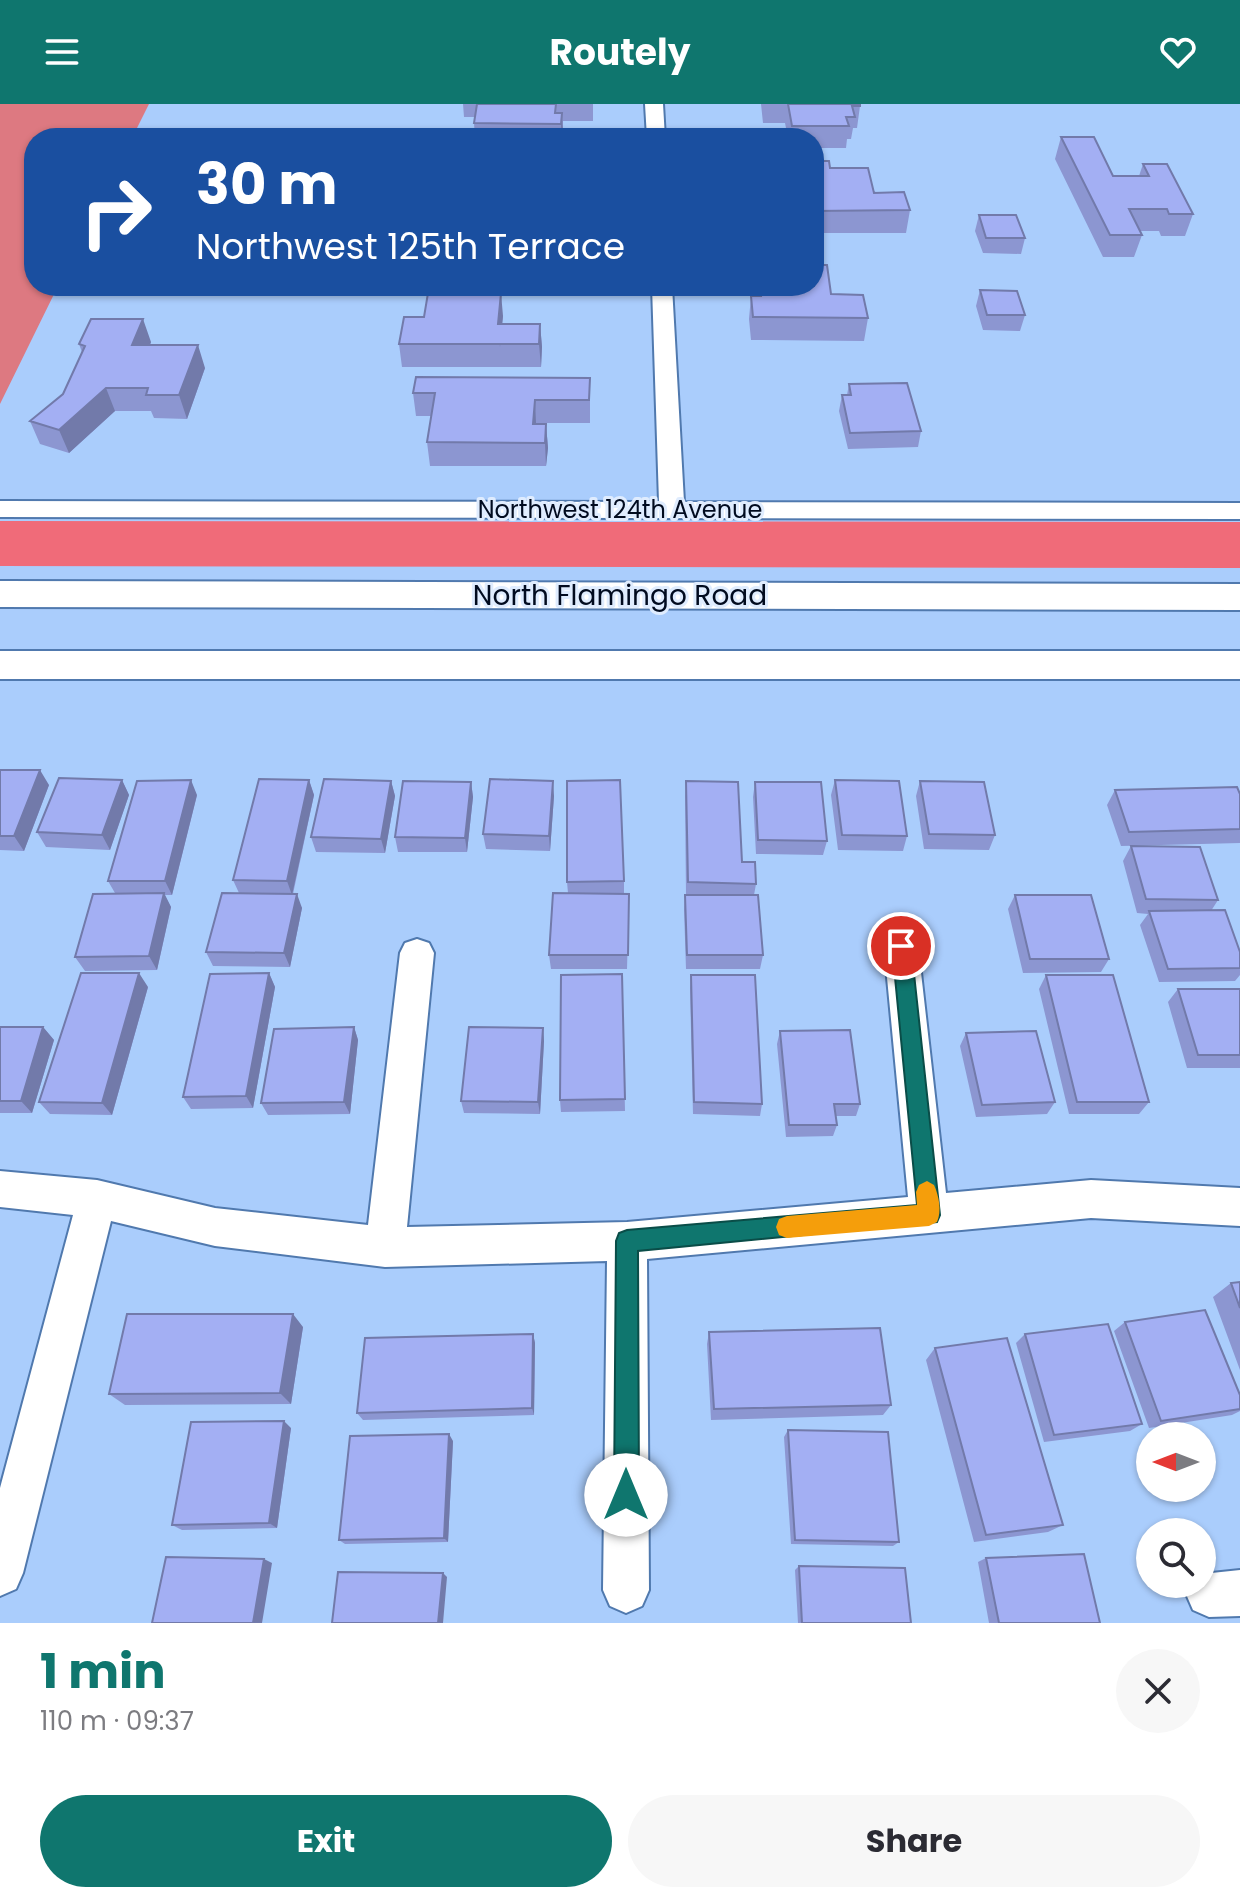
<!DOCTYPE html>
<html lang="en">
<head>
<meta charset="utf-8">
<style>
  :root { --surface:#fff; --page:#f7f7f7; --text:#2b2b33; --muted:#7c7c81; --accent:#0f766e }
  body { margin:0; font-family:Poppins,sans-serif; background:var(--page); color:var(--text); height:100vh; display:flex; flex-direction:column; font-size:30px; white-space:nowrap }
  * { box-sizing:border-box; margin:0 }
  p { font-size:26px; color:var(--muted) }
  .icon { flex:none; width:44px; height:44px; fill:none; stroke:currentColor; stroke-width:2; stroke-linecap:round; stroke-linejoin:round }
  .map { position:relative; height:1519px; overflow:hidden }
  .panel { display:flex; flex-direction:column; background:var(--surface); flex:1 }
  .panel>* { flex:none }
  .banner { position:absolute; left:24px; top:24px; width:800px; height:168px; border-radius:32px; box-shadow:0 2px 6px #0004; background:#1a4fa0; color:#fff; overflow:hidden }
  .needle { width:52px; rotate:270deg }
  .buttons { position:absolute; left:1136px; top:1318px; display:grid; gap:16px }
  .buttons a { display:grid; place-items:center; width:80px; height:80px; border-radius:50%; background:var(--surface); box-shadow:0 2px 6px #0004; font-size:40px }
  .pin { position:absolute; display:grid; place-items:center; width:68px; height:68px; color:#fff; margin:-34px; border:4px solid #fff; border-radius:50%; box-shadow:0 2px 8px #0007 }
  .me { position:absolute; width:88px; margin:-44px; rotate:0deg; stroke-linejoin:round; filter:drop-shadow(0 0 6px #0008) }
  .turn { display:flex; align-items:center; gap:28px; height:168px; padding:0 40px; font-size:36px }
  .turn .icon { width:104px; height:104px; stroke-width:2.5 }
  .turn b { display:block; font-size:56px; line-height:68px }
  .round { display:grid; place-items:center; flex:none; width:84px; height:84px; border-radius:42px; background:var(--page) }
  .summary { display:flex; align-items:center; justify-content:space-between; height:136px; padding:0 40px }
  h1 { font-size:48px; font-weight:700; line-height:60px; color:var(--accent) }
  .action { display:flex; gap:16px; margin-top:auto; padding:16px 40px }
  .action a { flex:1; height:92px; border-radius:48px; background:var(--accent); color:#fff; font-size:32px; font-weight:700; line-height:92px; text-align:center }
  .action a+a { background:var(--page); color:var(--text) }
  header { display:flex; justify-content:space-between; align-items:center; height:104px; padding:0 40px; background:var(--accent); color:#fff; font-size:36px; font-weight:700 }
  .map>svg:first-child { display:block }
  .green { fill:#dd7981 }
  .forest { fill:#f06b79 }
  .lines { fill:none; stroke-linecap:round; stroke-linejoin:round }
  .minor-casing { stroke:#5079ae; stroke-width:4 }
  .trunk-casing { stroke:#5079ae; stroke-width:4 }
  .minor { fill:#fff; fill-rule:evenodd }
  .trunk { fill:#fff; fill-rule:evenodd }
  .wall { fill:#8c96d1 }
  .shaded-wall { fill:#727aaa }
  .building { fill:#a3aff3; stroke:#727aaa; stroke-width:2 }
  .route { fill:#0f766e; stroke:#0a4d48; stroke-width:2 }
  .slow { fill:#f59e0b }
  .labels { text-anchor:middle; stroke-width:6; stroke-linejoin:round; paint-order:stroke }
  .far-street-label { font-size:24px; fill:#010b1f; stroke:#dfecfe }
  .street-label { font-size:28px; fill:#010b1f; stroke:#dfecfe }
</style>
</head>
<body>
<header><svg class="icon" aria-label="menu" viewBox="0 0 24 24"><path d="M4 6h16M4 12h16M4 18h16"/></svg>Routely<svg class="icon" aria-label="heart" viewBox="0 0 24 24"><path d="M12 20l-8-8c-3-5 5-10 8-4 3-6 11-1 8 4z"/></svg></header>
<div class="map">
<svg width="1240" height="1519" viewBox="0 0 1240 1519">
  <rect width="100%" height="100%" fill="#aacdfc"/>
  <path class="green" d="M0,0H149L132,34H34V182H58L0,300Z"/>
  <path class="forest" d="M0,417L1240,418V464L0,462Z"/>
  <g class="lines">
    <defs>
      <path id="minor" d="M645,0H663L665,34H647Z
        M652,182H672L684,398L1240,399V415L0,413V397L659,398Z
        M901,828L913,832L918,842L946,1089L1091,1076L1240,1084V1122L1091,1114L647,1155L649,1486L642,1502L626,1509L610,1502L603,1486L607,1157L385,1163L215,1142L111,1117L23,1469L16,1485L0,1492V1384L73,1111L0,1103V1067L97,1076L215,1104L368,1121L400,849L405,839L417,835L429,839L434,849L407,1123L627,1118L908,1093L884,842L889,832Z
        M1240,1466V1512L1209,1513L1193,1506L1186,1490L1190,1480H1202V1470Z"/>
      <path id="trunk" d="M0,477L1240,480V506L0,503Z
        M0,547H1240V575H0Z"/>
    </defs>
    <use href="#minor" class="minor-casing"/>
    <use href="#trunk" class="trunk-casing"/>
    <use href="#minor" class="minor"/>
    <use href="#trunk" class="trunk"/>
  </g>
  <path class="wall" d="M463,0H593V17H563V34H475L474,19L475,13H464Z
    M761,0H860V2L857,24H853L851,35H847L846,44H814V34H788L785,19H763Z
    M1061,33L1113,72H1139L1143,60L1193,110L1185,132H1161L1159,127H1140L1142,131L1134,153H1103L1055,55Z
    M814,57L830,64L910,106L906,129H814Z
    M979,111L1025,134L1021,150L983,149L975,127Z
    M756,182H814L831,190L868,214L864,237L751,236L749,215L751,192H757Z
    M980,186L1025,211L1020,227L983,226L976,202Z
    M503,212L502,220H540L542,243L541,263H402L399,240Z
    M151,238L150,241L205,264L187,315L154,314L151,307H115L69,349L40,340L30,317L63,290L82,248L79,240Z
    M590,274V319H536V320H546L548,344L546,362H430L427,338L431,312H416L413,289Z
    M849,280L921,327L918,343L848,345L839,307L842,291H847Z
    M0,666L49,681L24,747L0,746Z
    M122,676L129,691L110,746L46,743L37,728Z
    M309,676L314,691L293,790L302,804L290,863L213,862L206,848L239,789L233,776Z
    M835,676L907,732L903,747L838,746L831,691Z
    M391,677L395,692L385,749L316,748L311,733Z
    M686,677L756,780L754,791L763,851L760,865H686L684,805L685,791H686L685,692Z
    M920,677L995,731L989,746L924,745L916,692Z
    M471,678L473,693L467,748H398L395,733Z
    M755,678L827,737L823,751L756,750L753,693Z
    M1115,686L1240,690V739L1121,742L1107,701Z
    M197,691L172,791H165L171,803L157,866L85,867L75,853L115,789L108,777Z
    M554,692L550,747L486,745L483,730Z
    M1131,742L1218,796L1211,807L1240,848V871L1235,877L1159,878L1140,821L1148,810L1137,809L1123,757Z
    M624,777V790H629L627,865H551L549,851L568,789L567,778Z
    M1015,791L1109,855L1101,868L1023,869L1008,805Z
    M269,869L275,883L253,1004L191,1005L183,993Z
    M622,870L625,1007L561,1008L560,996Z
    M691,871L762,1000L760,1012L693,1010L690,884Z
    M1046,871L1149,998L1139,1010H1069L1039,885Z
    M148,883L112,1011L50,1010L39,998Z
    M1178,885H1240V964H1187L1168,898Z
    M0,923H43L54,936L32,1009H0Z
    M354,923L358,936L350,1010L268,1011L261,999Z
    M543,924L544,937L540,1010L464,1009L461,997Z
    M780,927L860,1000L856,1012H836L837,1021L833,1032L786,1033L777,940Z
    M966,929L1055,998L1047,1010L976,1013L960,942Z
    M1240,1178V1266L1213,1193L1231,1179Z
    M1125,1218L1240,1305V1307L1232,1311L1149,1324L1114,1227Z
    M303,1223L291,1300L125,1301L109,1290Z
    M709,1228L891,1301L883,1311L711,1316L707,1240Z
    M533,1230L535,1239L534,1311L363,1316L357,1309Z
    M1025,1230L1142,1320L1130,1327L1044,1338L1016,1239Z
    M935,1244L1063,1421L1048,1428L974,1438L926,1256Z
    M291,1324L277,1424L182,1426L172,1421Z
    M788,1326L899,1438L893,1442L791,1440L784,1333Z
    M453,1337L448,1438L345,1440L339,1436Z
    M986,1454L1100,1519H989L978,1458Z
    M799,1462L911,1519H798L795,1466Z"/>
  <path class="shaded-wall" d="M562,9L563,34H562L561,20Z
    M501,189L503,212L500,243L498,220Z
    M143,215L151,238L140,264L132,241Z
    M540,220L542,243L541,263L539,240Z
    M198,241L205,264L187,315L179,291Z
    M106,284L115,307L69,349L59,326Z
    M535,296L536,319L535,339L533,320Z
    M546,320L548,344L546,362L545,339Z
    M40,666L49,681L24,747L14,732Z
    M122,676L129,691L110,746L102,731Z
    M191,676L197,691L172,791L165,777Z
    M309,676L314,691L292,791L287,777Z
    M391,677L395,692L385,749L381,735Z
    M553,677L554,692L550,747L549,732Z
    M471,678L473,693L467,748L465,734Z
    M164,789L171,803L157,866L149,852Z
    M297,790L302,804L290,863L284,849Z
    M139,869L148,883L112,1011L102,999Z
    M269,869L275,883L253,1004L246,992Z
    M43,923L54,936L32,1009L21,997Z
    M354,923L358,936L350,1010L344,998Z
    M543,924L544,937L540,1010L538,998Z
    M293,1210L303,1223L291,1300L280,1289Z
    M533,1230L535,1239L534,1311L532,1304Z
    M284,1317L291,1324L277,1424L269,1419Z
    M449,1330L453,1337L448,1438L444,1434Z
    M264,1455L272,1459L262,1519H253Z
    M443,1469L447,1473L443,1519H438Z"/>
  <path class="building" d="M477,0H556L555,9H562L561,20L474,19Z
    M788,0H860V2H852L855,13H846L849,22H792Z
    M1061,33H1094L1113,72H1149L1143,60H1167L1193,110H1169L1167,105H1129L1142,131H1110Z
    M814,57H829L830,64H868L874,89L904,88L910,106L814,107Z
    M979,111H1016L1025,134H986Z
    M814,161H827L831,190L863,191L868,214L753,213L751,192H761L760,182H814Z
    M980,186L1017,187L1025,211H987Z
    M428,189H501L498,220H540L539,240H399L404,213H424Z
    M91,215H143L132,241H198L179,291H146L148,284H106L59,326L30,317L63,290L85,242L79,240Z
    M416,273L590,274L589,296H535L533,320H546L545,339L427,338L435,289H413Z
    M907,279L921,327L850,329L842,291H851L849,280Z
    M0,666H40L14,732H0Z
    M59,674L122,676L102,731L37,728Z
    M259,675L309,676L287,777L233,776Z
    M324,675L391,677L381,735L311,733Z
    M490,675L553,677L549,732L483,730Z
    M191,676L165,777H108L137,677Z
    M620,676L624,777L567,778V677Z
    M835,676L899,677L907,732L842,731Z
    M403,677L471,678L465,734L395,733Z
    M686,677L738,678L742,758H755L756,780L688,778Z
    M920,677L984,678L995,731L929,730Z
    M755,678H821L827,737L758,736Z
    M1237,683L1240,690V725L1129,728L1115,686Z
    M1131,742L1200,743L1218,796L1146,795Z
    M164,789L149,852L75,853L93,790Z
    M222,789L297,790L284,849L206,848Z
    M553,789L629,790L628,851H549Z
    M685,791H758L763,851H687Z
    M1015,791H1091L1109,855H1030Z
    M1225,806L1240,848V864L1168,865L1149,807Z
    M81,869H139L102,999L39,998Z
    M269,869L246,992L183,993L210,870Z
    M622,870L625,995L560,996L561,871Z
    M691,871H755L762,1000L694,998Z
    M1046,871H1113L1149,998H1077Z
    M1178,885H1240V951H1198Z
    M0,923H43L21,997H0Z
    M354,923L344,998L261,999L274,925Z
    M469,923L543,924L538,998L461,997Z
    M850,926L860,1000H834L837,1021H789L780,927Z
    M1036,927L1055,998L982,1001L966,929Z
    M1240,1178V1204L1231,1179Z
    M1205,1206L1240,1291V1305L1161,1317L1125,1218Z
    M127,1210H293L280,1289L109,1290Z
    M1108,1220L1142,1320L1054,1331L1025,1230Z
    M880,1224L891,1301L714,1305L709,1228Z
    M533,1230L532,1304L357,1309L365,1234Z
    M1007,1234L1063,1421L986,1431L935,1244Z
    M284,1317L269,1419L172,1421L191,1318Z
    M788,1326L888,1328L899,1438L795,1436Z
    M449,1330L444,1434L339,1436L350,1332Z
    M1084,1450L1100,1519H999L986,1454Z
    M166,1453L264,1455L253,1519H152Z
    M799,1462L905,1464L911,1519H802Z
    M338,1468L443,1469L438,1519H332Z"/>
  <path class="route" d="M901,834L908,836L911,842L940,1111L937,1118L638,1147L639,1391L635,1399L626,1403L618,1399L614,1391L616,1137L619,1129L627,1126L917,1101L892,842L894,836Z"/>
  <path class="slow" d="M927,1077L934,1081C939,1092 942,1107 937,1118L929,1122L787,1134L779,1131L776,1123L779,1115L787,1112L917,1101L916,1088L919,1081Z"/>
  <g class="labels">
    <g class="far-street-label">
      <text x="620" y="414">Northwest 124th Avenue</text>
    </g>
    <g class="street-label">
      <text x="620" y="501">North Flamingo Road</text>
    </g>
  </g>
</svg>
<div class="buttons">
<a><svg class="needle" viewBox="-14 -14 28 28"><path d="M0-13l5 13h-10z" fill="#e53935"/><path d="M0 13l5-13h-10z" fill="#7c7c81"/></svg></a>
<a><svg class="icon" aria-label="search" viewBox="0 0 24 24"><circle cx="10" cy="10" r="6"/><path d="M15 15l6 6"/></svg></a>
</div>
<div class="pin" style="left:901px;top:842px;background:#d93025"><svg class="icon" aria-label="arrive" viewBox="0 0 24 24"><path d="M6 21V4h12l-3 4 3 4H6"/></svg></div>
<svg class="me" style="left:626px;top:1391px" viewBox="-20 -20 40 40"><circle r="19" fill="#fff"/><path d="M0-13L10 11 0 6-10 11z" fill="#0f766e"/></svg>
<div class="banner">
<div class="turn"><svg class="icon" aria-label="right" viewBox="0 0 24 24"><path d="M7 20v-9h11M14 6l5 5-5 5"/></svg><div><b>30 m</b>Northwest 125th Terrace</div></div>
</div>
</div>
<section class="panel">
<div class="summary"><div><h1>1 min</h1><p>110 m · 09:37</p></div><a class="round"><svg class="icon" aria-label="close" viewBox="0 0 24 24"><path d="M6 6l12 12M18 6L6 18"/></svg></a></div>
<div class="action"><a>Exit</a><a>Share</a></div>
</section>
</body>
</html>
